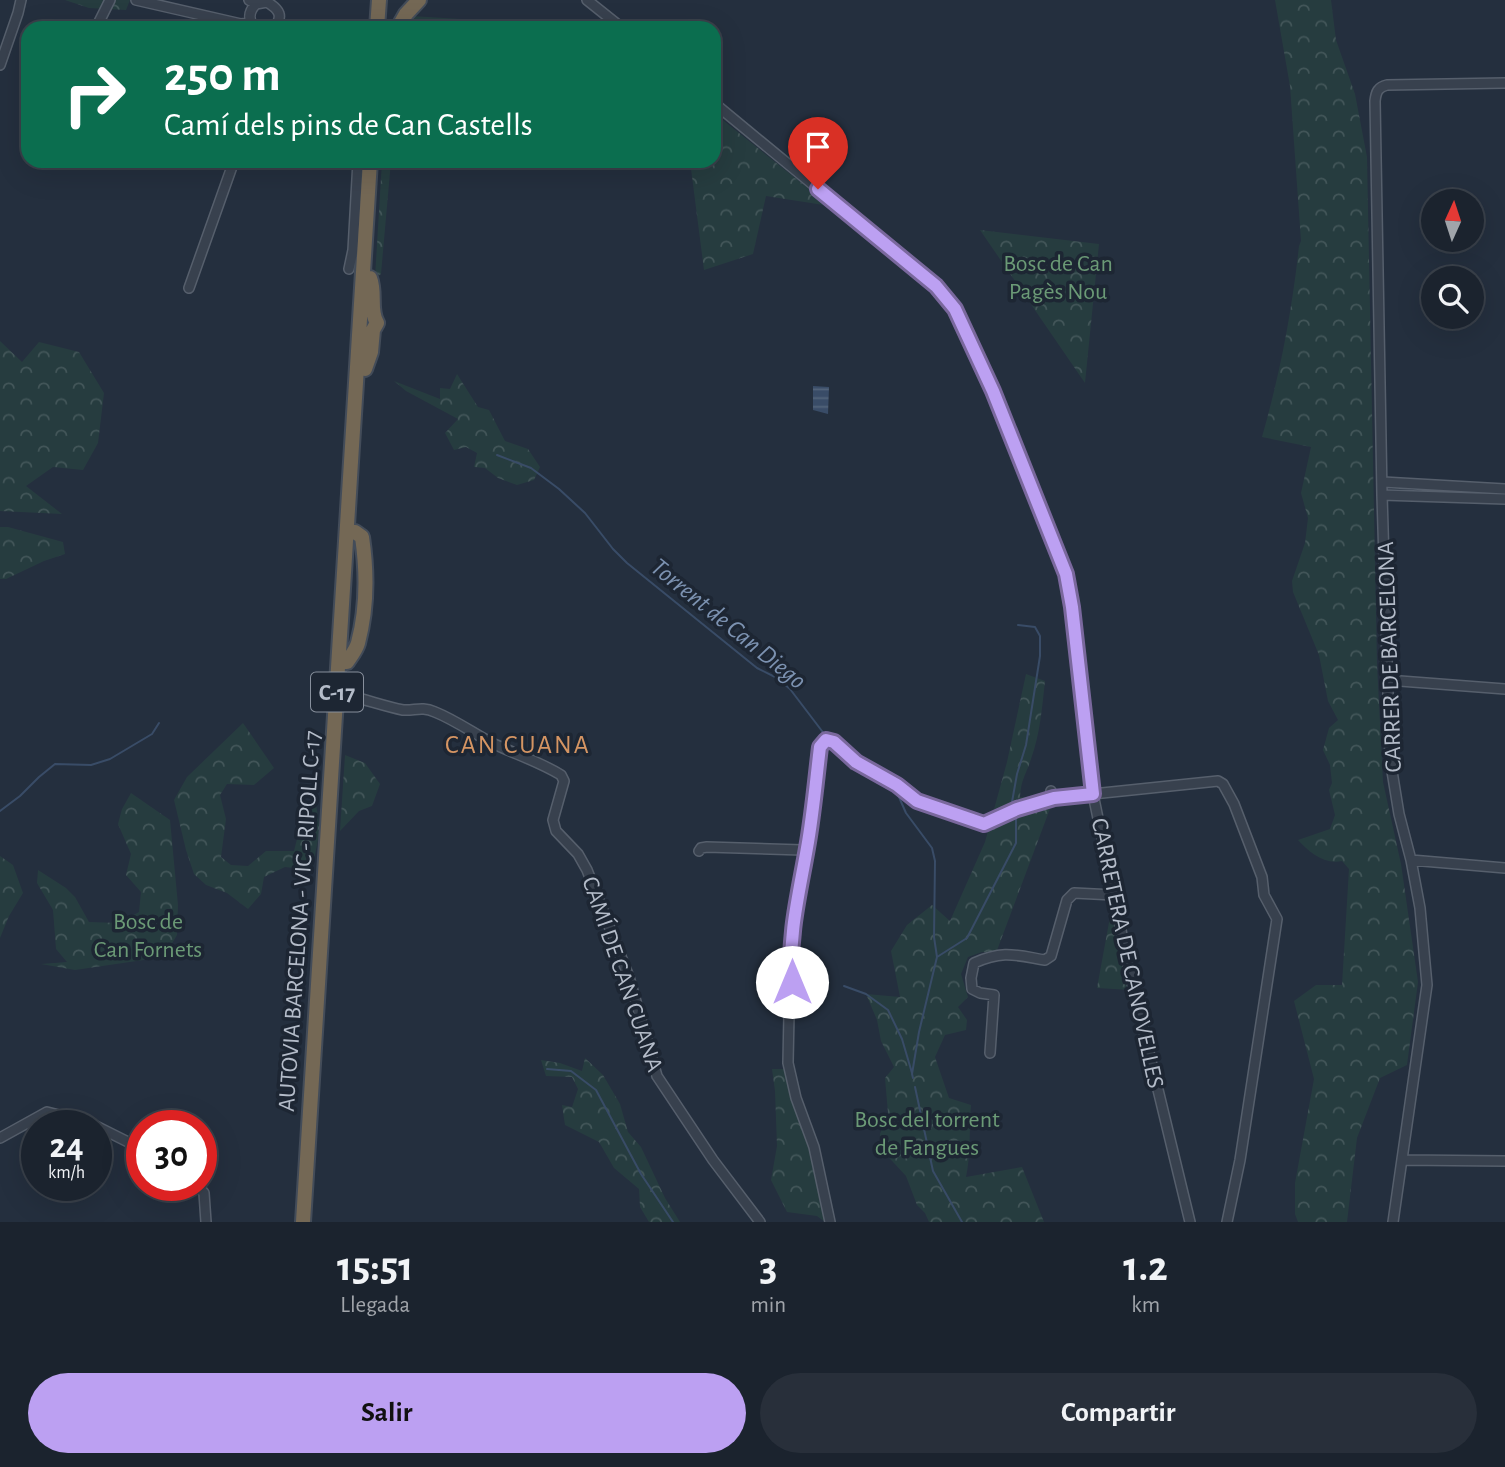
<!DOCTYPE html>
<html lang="es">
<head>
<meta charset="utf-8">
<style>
  :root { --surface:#1b232e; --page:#282f3a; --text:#f1f3f6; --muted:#a0a4aa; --line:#39404a; --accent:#bca0f2 }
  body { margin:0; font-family:"Alegreya Sans",sans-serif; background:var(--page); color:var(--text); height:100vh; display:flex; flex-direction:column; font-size:26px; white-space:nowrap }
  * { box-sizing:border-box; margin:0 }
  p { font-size:23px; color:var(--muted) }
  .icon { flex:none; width:38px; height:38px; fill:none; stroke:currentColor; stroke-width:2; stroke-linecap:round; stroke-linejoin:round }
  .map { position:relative; height:1222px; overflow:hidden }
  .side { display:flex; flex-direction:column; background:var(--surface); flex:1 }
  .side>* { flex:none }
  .hud { position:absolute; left:21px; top:21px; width:700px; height:147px; border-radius:21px; box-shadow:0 7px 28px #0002,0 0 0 2px var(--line); background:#0b6e4f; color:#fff; overflow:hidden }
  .needle { width:46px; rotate:3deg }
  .tools { position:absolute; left:1421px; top:189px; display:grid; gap:14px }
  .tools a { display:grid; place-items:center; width:63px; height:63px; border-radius:50%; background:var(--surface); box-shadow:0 7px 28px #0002,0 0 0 2px var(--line); font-size:35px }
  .speed { position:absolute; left:21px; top:1110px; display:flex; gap:14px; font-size:35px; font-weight:700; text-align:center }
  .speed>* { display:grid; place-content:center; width:91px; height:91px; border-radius:50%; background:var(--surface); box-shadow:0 7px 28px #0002,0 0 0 2px var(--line); line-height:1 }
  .speed small { font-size:18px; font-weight:400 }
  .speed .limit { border:10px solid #d22; background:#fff; color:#111 }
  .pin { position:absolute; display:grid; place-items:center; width:60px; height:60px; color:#fff; margin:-72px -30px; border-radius:50% 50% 50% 0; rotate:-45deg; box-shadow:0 0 7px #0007 }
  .pin .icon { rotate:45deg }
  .me { position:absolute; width:77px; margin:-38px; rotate:0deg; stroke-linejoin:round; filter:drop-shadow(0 0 5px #0008) }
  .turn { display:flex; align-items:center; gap:24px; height:147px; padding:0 28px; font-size:32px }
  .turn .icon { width:91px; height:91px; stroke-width:2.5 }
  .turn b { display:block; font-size:49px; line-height:60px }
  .eta { display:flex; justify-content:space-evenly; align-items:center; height:119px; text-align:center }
  .eta b { font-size:42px; font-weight:600; line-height:49px }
  .cta { display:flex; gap:14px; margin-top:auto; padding:14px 28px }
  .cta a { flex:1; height:80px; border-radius:42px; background:var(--accent); color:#111; font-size:28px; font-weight:600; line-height:80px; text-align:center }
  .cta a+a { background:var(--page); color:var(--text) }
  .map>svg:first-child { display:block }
  .forest { fill:url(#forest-crowns) }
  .water { fill:url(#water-rules) }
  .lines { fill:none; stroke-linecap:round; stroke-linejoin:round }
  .stream { stroke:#394c67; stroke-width:2 }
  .minor-casing { stroke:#565f6c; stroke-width:12 }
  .highway-casing { stroke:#434c59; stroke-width:18 }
  .minor { stroke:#38414e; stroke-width:9 }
  .highway { stroke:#746855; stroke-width:14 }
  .route-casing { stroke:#7a689d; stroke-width:18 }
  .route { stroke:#bca0f2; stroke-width:12 }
  .labels { text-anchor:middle; stroke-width:7; stroke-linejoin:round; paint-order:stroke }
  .shield { fill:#1d2633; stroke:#878f9c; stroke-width:2 }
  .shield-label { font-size:23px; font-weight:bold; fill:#b4bcc9 }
  .park-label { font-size:24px; fill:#6b9a76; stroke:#1d2633 }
  .street-label { font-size:24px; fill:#b4bcc9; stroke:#1d2633 }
  .water-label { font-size:26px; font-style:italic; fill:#7c92b1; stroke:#1d2633 }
  .neighbourhood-label { font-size:26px; letter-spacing:2px; fill:#d59563; stroke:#1d2633 }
</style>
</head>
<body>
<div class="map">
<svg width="1505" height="1222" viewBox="0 0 1505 1222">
  <defs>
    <pattern id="forest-crowns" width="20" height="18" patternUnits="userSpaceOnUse" patternTransform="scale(1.75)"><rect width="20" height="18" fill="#263c3f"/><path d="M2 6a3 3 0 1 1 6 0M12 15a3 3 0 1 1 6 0" fill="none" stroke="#435659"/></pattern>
    <pattern id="water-rules" width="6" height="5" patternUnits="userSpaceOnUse" patternTransform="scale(1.75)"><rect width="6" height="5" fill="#394c67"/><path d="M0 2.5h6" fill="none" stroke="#53647b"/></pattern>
  </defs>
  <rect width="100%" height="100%" fill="#242f3e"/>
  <path class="forest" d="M65,0H130L126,10L89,8Z
    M1275,0H1331L1336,40L1355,94L1367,157L1377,664L1383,782L1401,864L1418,982L1407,1065L1380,1078L1357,1138L1347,1222H1298L1295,1214V1183L1314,1079L1294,1001L1316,985H1342L1349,869L1342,861C1324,865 1309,852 1298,840L1330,829L1335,815L1329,790L1332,783L1330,765L1323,750L1329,728L1338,720L1328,701L1319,655L1293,592L1292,581L1305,543L1308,518L1301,493L1311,447L1262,437C1280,374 1292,311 1299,246L1301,241L1290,86Z
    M411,16L477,20V28H403Z
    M714,113L830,206L766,196L753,254L704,270L690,161H714Z
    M382,161H391L381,274L375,278Z
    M980,230L1099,244L1085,383Z
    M0,341L22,362L39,342L79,352L104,393L98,443L83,470L53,467L26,486L62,514L0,511Z
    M457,374L478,407L489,410L505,441L528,449L540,467L534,480L517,485L498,478L485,468L474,467L477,453L466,447L454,450L445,433L458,419L406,391L394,381L440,399V388L450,389Z
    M0,527H8L63,542L65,554L44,561L6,579H0Z
    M1026,674L1045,681C1042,708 1040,734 1031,759C1026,775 1021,779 1020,797L1054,798L996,953L982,952L968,957L961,974L968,997L958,1007L967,1020L966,1030L945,1035L935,1057L949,1098L971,1105C969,1129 971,1154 966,1177L1022,1167L1044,1222H929L925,1213L917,1205L906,1176L881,1149L880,1134L888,1113L885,1078L894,1067L881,1041L877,1020L866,994L900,997L891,951L907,925L932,905L950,921L985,842L1007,762Z
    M243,723L274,768L254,785L227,784L220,795L226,819L221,857L231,865L248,866L266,851H294L298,835L300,802L316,804L320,830L312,870L285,867L264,877L261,894L248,909L227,893L206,885L194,874L186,850L174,800L187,777Z
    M345,755L365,763L380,784L372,806L359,811L340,831Z
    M131,793L170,820L178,905L177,935L164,957L75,970L41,964L67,962L56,949L53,910L37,883L38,870L66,888L75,897L89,922L119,923L139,912L141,892L126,875L131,854L118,824L122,809Z
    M0,856L13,865L23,893L9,916L0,938Z
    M1112,906L1131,990L1097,988Z
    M585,1058L603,1075L620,1104L628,1132L641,1147L665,1198L680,1222H649L640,1207L639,1189L614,1168L599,1142L565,1125L562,1105L572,1107L578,1089L572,1077L546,1076L541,1060L560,1063L582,1071Z
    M772,1069H789L830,1222H825L817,1216L787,1212L771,1180L777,1146L775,1091Z"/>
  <path class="water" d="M813,386L829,387L828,414L813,410Z"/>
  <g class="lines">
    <path class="stream" d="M497,455L531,468L559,489L585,513L613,549L627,563L757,668L777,678L790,689L825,735
      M835,748L841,756L851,763
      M861,770L872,776
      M895,788L906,813L932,848L935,861L934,937L937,957
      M1014,807L1012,802L1017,774L1026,745L1040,656V636L1035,627L1018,625
      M0,811L20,796L39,777L55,764L91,765L110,759L152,734L159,723
      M844,986L866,994L888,1010L902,1039L912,1073
      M547,1069L571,1071L596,1090L641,1174L673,1222
      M913,1078L912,1074L919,1032L937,957L967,938L1016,843V812
      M915,1087L933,1171L962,1222"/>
    <defs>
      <path id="minor" d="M136,0L241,24L251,23
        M249,0L256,4L267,2C279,9 284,16 274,28
        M587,0L622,28
        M96,28L110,0
        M255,28C248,20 248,12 256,4
        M0,65L18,13L21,0
        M714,103L936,286L955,309L988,381L1066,574L1072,607L1093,794L1130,974L1190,1222
        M349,269L353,250L358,161
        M189,288L234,161
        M1383,482L1505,489
        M1382,495L1505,499
        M1387,680L1505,689
        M345,695C365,699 383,706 403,710C415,711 421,706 435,712C455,720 473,733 492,743C515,754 540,762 561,775L564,781L553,820L556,831L578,854L587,870L629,977L657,1076L713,1160L760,1222
        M1051,791L1054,798L1218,781L1223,784L1234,804L1262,877L1264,895L1277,919L1240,1160L1227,1222
        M699,851L701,848L707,847L802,850L807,848
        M1411,860L1505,868
        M990,1053L994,995L980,993L972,989L971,978L974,963C1003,950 1015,955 1045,960L1051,956L1067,900L1074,893L1114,895
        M96,1126L142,1149
        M0,1138L47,1112L87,1122L94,1125
        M1402,1160L1505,1161
        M197,1185L204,1193L206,1222
        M830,1222L814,1147L796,1098L788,1063L789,1014L793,998L791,966L793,918L807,848L820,747L826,740L834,742L856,762L897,785L917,801L984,824L1017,809L1054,798
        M1393,1222L1427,985L1420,908L1411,860L1399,814L1390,759L1382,495L1375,101C1376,92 1378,87 1387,85L1505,83"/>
      <path id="highway" d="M377,28L379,0
        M398,28L406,14L419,0
        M365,369L371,352L373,330L377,323C369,310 376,293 370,278
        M347,662C351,656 356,650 358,643C367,609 367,571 362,537L355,532
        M303,1222L370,161"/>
    </defs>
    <use href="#minor" class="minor-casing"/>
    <use href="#highway" class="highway-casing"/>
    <use href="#minor" class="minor"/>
    <use href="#highway" class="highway"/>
  </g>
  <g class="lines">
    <defs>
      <path id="route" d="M792,982C788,936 799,894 807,848C813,815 816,780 820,747L826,740L834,742L856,762L897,785L917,801L984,824L1017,809L1054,798L1093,794L1072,607L1066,574L993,391L955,309L936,286L818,189"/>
    </defs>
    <use href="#route" class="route-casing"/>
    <use href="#route" class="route"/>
  </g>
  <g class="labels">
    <rect class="shield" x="311" y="672.5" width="52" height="39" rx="5"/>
    <g class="shield-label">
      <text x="337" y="700">C-17</text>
    </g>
    <g class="park-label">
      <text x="1058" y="271">Bosc de Can<tspan x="1058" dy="28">Pagès Nou</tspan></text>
      <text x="148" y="929">Bosc de<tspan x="148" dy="28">Can Fornets</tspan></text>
      <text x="927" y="1127">Bosc del torrent<tspan x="927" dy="28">de Fangues</tspan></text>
    </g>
    <g class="street-label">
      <text transform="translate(1389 657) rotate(-92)" y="8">CARRER DE BARCELONA</text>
      <text transform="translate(299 921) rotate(-86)" y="8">AUTOVIA BARCELONA - VIC - RIPOLL C-17</text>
      <text transform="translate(1128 953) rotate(78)" y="8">CARRETERA DE CANOVELLES</text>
      <text transform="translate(623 974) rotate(71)" y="8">CAMÍ DE CAN CUANA</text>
    </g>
    <g class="water-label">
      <text transform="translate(729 623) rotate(39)" y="9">Torrent de Can Diego</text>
    </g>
    <g class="neighbourhood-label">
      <text x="518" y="753">CAN CUANA</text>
    </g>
  </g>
</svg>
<div class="tools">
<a><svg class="needle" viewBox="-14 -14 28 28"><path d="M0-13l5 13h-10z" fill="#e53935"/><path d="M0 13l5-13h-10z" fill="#a0a4aa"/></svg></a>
<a><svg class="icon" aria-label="search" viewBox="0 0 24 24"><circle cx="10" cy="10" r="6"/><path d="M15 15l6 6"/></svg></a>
</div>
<div class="speed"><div>24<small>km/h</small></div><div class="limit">30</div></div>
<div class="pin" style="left:818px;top:189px;background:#d93025"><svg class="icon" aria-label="arrive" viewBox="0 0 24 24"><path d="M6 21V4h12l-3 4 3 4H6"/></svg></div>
<svg class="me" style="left:792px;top:982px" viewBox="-20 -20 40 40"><circle r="19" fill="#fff"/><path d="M0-13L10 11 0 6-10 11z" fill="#bca0f2"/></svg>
<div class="hud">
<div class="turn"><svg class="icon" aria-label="right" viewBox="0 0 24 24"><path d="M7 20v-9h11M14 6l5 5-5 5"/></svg><div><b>250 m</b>Camí dels pins de Can Castells</div></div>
</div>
</div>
<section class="side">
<div class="eta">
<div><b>15:51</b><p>Llegada</p></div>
<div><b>3</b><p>min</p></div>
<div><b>1.2</b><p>km</p></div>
</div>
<div class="cta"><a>Salir</a><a>Compartir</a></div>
</section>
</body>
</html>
